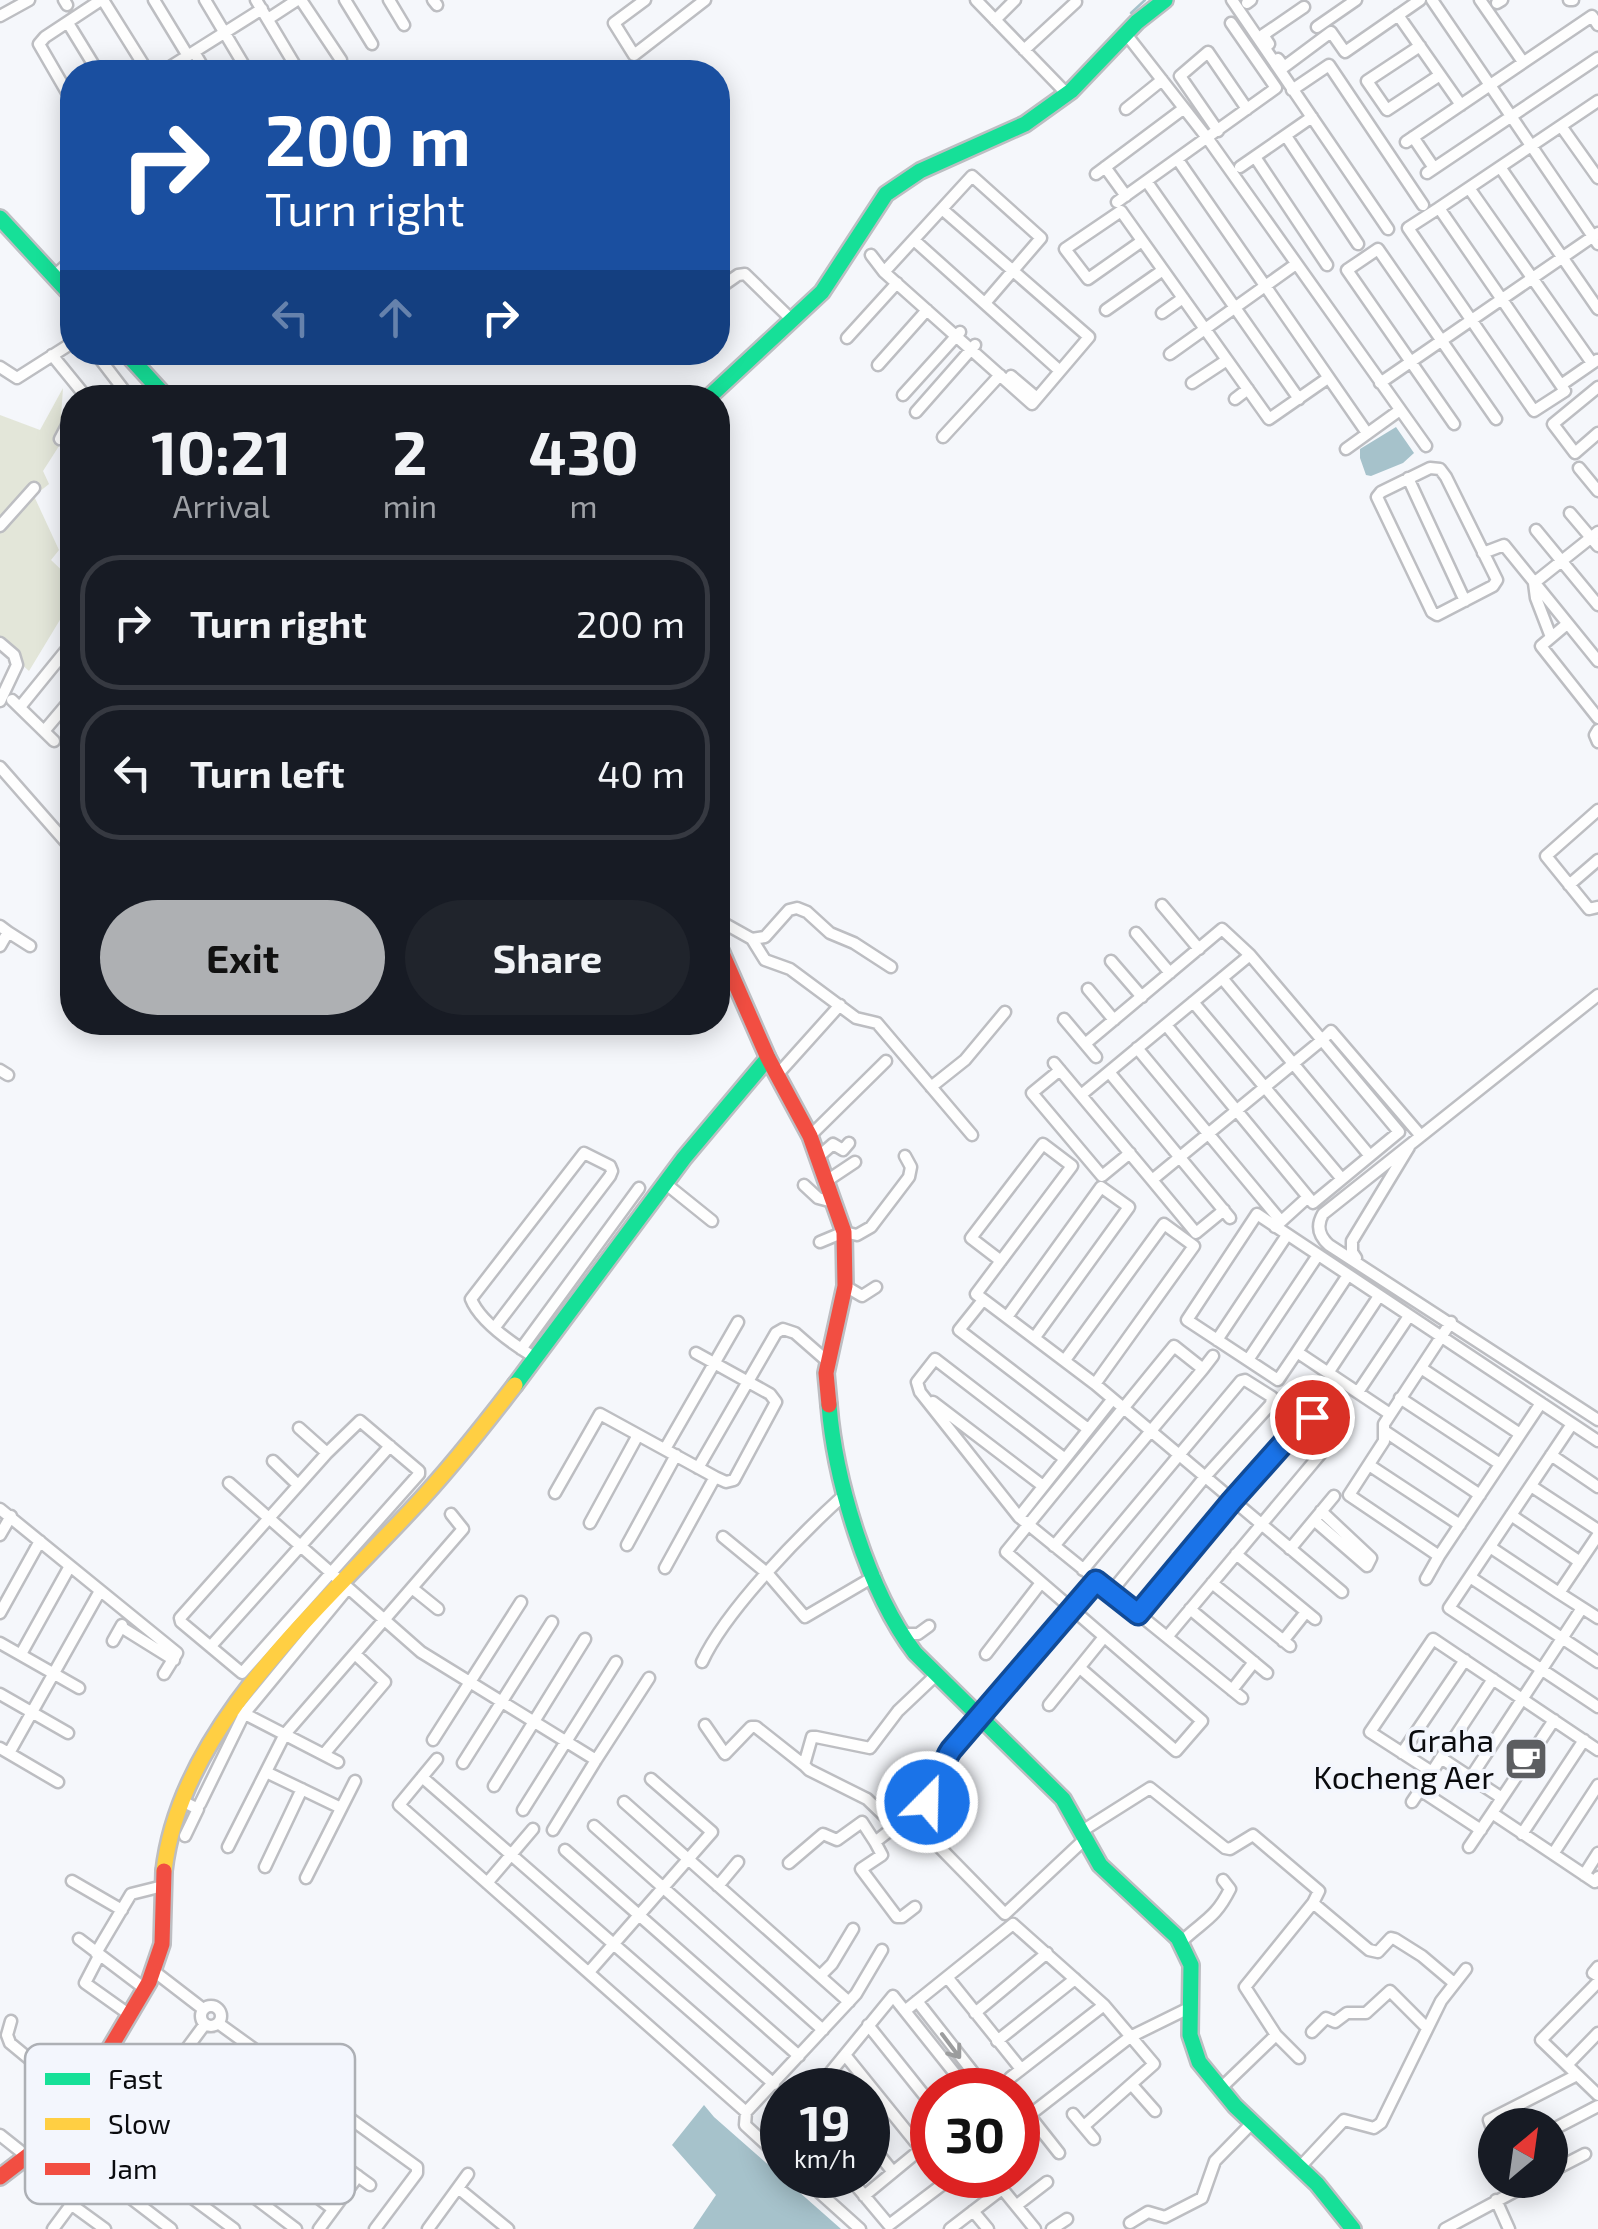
<!DOCTYPE html>
<html lang="en">
<head>
<meta charset="utf-8">
<style>
  :root { --surface:#171b24; --page:#20242c; --text:#f1f3f6; --muted:#9ea1a6; --line:#363941; --accent:#aeb0b3 }
  body { margin:0; font-family:"Exo 2",sans-serif; background:var(--page); color:var(--text); height:100vh; display:flex; flex-direction:column; font-size:38px; white-space:nowrap }
  * { box-sizing:border-box; margin:0 }
  p { font-size:32px; color:var(--muted) }
  .icon { flex:none; width:55px; height:55px; fill:none; stroke:currentColor; stroke-width:2; stroke-linecap:round; stroke-linejoin:round }
  .map { position:relative; flex:1; overflow:hidden }
  .details { position:absolute; left:60px; top:385px; width:670px; height:650px; display:flex; flex-direction:column; background:var(--surface); border-radius:40px; box-shadow:0 5px 25px #0003 }
  .details>* { flex:none }
  .banner { position:absolute; left:60px; top:60px; width:670px; height:305px; border-radius:40px; box-shadow:0 5px 25px #0003; background:#1a4fa0; color:#fff; overflow:hidden }
  .needle { width:65px; rotate:29deg }
  .fabs { position:absolute; left:1478px; top:2108px; display:grid; gap:20px }
  .fabs a { display:grid; place-items:center; width:90px; height:90px; border-radius:50%; background:var(--surface); box-shadow:0 5px 25px #0003; font-size:50px }
  .speed { position:absolute; left:760px; top:2068px; display:flex; gap:20px; font-size:50px; font-weight:700; text-align:center }
  .speed>* { display:grid; place-content:center; width:130px; height:130px; border-radius:50%; background:var(--surface); box-shadow:0 5px 25px #0003; line-height:1 }
  .speed small { font-size:25px; font-weight:400 }
  .speed .limit { border:15px solid #d22; background:#fff; color:#111 }
  .pin { position:absolute; display:grid; place-items:center; width:85px; height:85px; color:#fff; margin:-42px; border:5px solid #fff; border-radius:50%; box-shadow:0 2px 10px #0007 }
  .me { position:absolute; width:110px; margin:-55px; rotate:23deg; stroke-linejoin:round; filter:drop-shadow(0 0 8px #0008) }
  .turn { display:flex; align-items:center; gap:35px; height:210px; padding:0 40px; font-size:45px }
  .turn .icon { width:130px; height:130px; stroke-width:2.5 }
  .turn b { display:block; font-size:70px; line-height:85px }
  .lanes { display:flex; align-items:center; height:95px; padding:0 40px; background:#0003; justify-content:center; gap:50px; direction:ltr }
  .lanes .off { opacity:.35 }
  .eta { display:flex; justify-content:space-evenly; align-items:center; height:170px; text-align:center }
  .eta b { font-size:60px; font-weight:700; line-height:70px }
  .button { display:flex; gap:20px; margin-top:auto; padding:20px 40px }
  .button a { flex:1; height:115px; border-radius:60px; background:var(--accent); color:#111; font-size:40px; font-weight:700; line-height:115px; text-align:center }
  .button a+a { background:var(--page); color:var(--text) }
  ul { padding:0; list-style:none }
  li { display:flex; align-items:center; gap:30px; height:135px; margin:0 20px 15px; padding:0 20px; border:5px solid var(--line); border-radius:40px }
  li div { flex:1 }
  li b { display:block; font-size:38px }
  li em { font-style:normal }
  .map>svg:first-child { display:block }
  .green { fill:#e3e6d9 }
  .water { fill:#a6c2cb }
  .lines { fill:none; stroke-linecap:round; stroke-linejoin:round }
  .stream { stroke:#a6c2cb; stroke-width:2.5 }
  .street-casing { stroke:#bdbec2; stroke-width:15 }
  .fast-casing { stroke:#bdbec2; stroke-width:20 }
  .slow-casing { stroke:#bdbec2; stroke-width:20 }
  .jam-casing { stroke:#bdbec2; stroke-width:20 }
  .street { stroke:#fefefe; stroke-width:10 }
  .fast { stroke:#16e098; stroke-width:15 }
  .slow { stroke:#ffcf43; stroke-width:15 }
  .jam { stroke:#f24e42; stroke-width:15 }
  .oneway { stroke:#9c9d9e }
  .route-casing { stroke:#114b97; stroke-width:25 }
  .route { stroke:#1a73e8; stroke-width:18 }
  .labels { text-anchor:middle; stroke-width:8; stroke-linejoin:round; paint-order:stroke }
  .poi-label { font-size:32px; fill:#0a0b0e; stroke:#f3f6fd; text-anchor:end }
  .key { fill:#f3f6fd; stroke:#adb0b5; stroke-width:2.5 }
  .key-label { font-size:28px; fill:#0a0b0e }
</style>
</head>
<body>
<div class="map">
<svg width="1598" height="2229" viewBox="0 0 1598 2229">
  <rect width="100%" height="100%" fill="#f5f7fb"/>
  <path class="green" d="M63,388L59,446L43,471L49,484L34,496L59,550L51,560L72,580V600L29,671L0,645V415L40,430Z"/>
  <path class="water" d="M1396,427L1414,453L1403,463L1371,476L1366,475L1360,458V449Z
    M704,2105L714,2117L841,2229H693L716,2195L672,2145Z"/>
  <g class="lines">
    <path class="stream" d="M1131,13L1145,0"/>
    <defs>
      <path id="street" d="M64,0L67,5
        M103,0L148,72
        M154,0L188,56
        M205,0L248,72
        M256,0L299,72
        M301,0L341,60
        M345,0L372,44
        M389,0L404,25
        M433,0L437,5
        M645,0L614,23L634,55L705,0
        M976,0L1067,94
        M1232,0L1388,229
        M1432,0L1598,244
        M1480,0L1523,62
        M1569,0H1573
        M1247,3L1251,0
        M1497,3L1502,0
        M1398,15L1461,105
        M0,16L29,0
        M268,19L297,0
        M995,20L1015,0
        M68,23L98,72
        M1317,27L1356,0
        M1126,34L1208,139L1426,446
        M1269,44L1263,35L1304,7
        M1420,46L1367,81L1387,110L1440,75
        M1024,50L1076,2
        M194,52L206,72
        M1278,59L1284,67L1331,32L1345,52L1420,0
        M162,72L262,9
        M1292,90L1329,65L1423,205
        M72,101L39,44L45,37L101,0
        M1126,109L1162,80
        M1561,126L1598,178
        M1218,131L1180,76L1208,52L1247,109
        M1286,136L1358,244
        M1413,137L1434,168
        M1406,142L1592,16L1598,25
        M1255,157L1327,265
        M1178,160L1367,433
        M1105,167L1126,196
        M1240,167L1312,117
        M1500,167L1598,309
        M1427,173L1598,58
        M1096,174L1183,109
        M1147,182L1299,399
        M1469,188L1592,363
        M1117,202L1276,88L1231,23
        M1439,208L1565,391L1534,411L1408,228Z
        M1439,208L1598,101
        M914,240L1060,371
        M1142,241L1088,279L1065,249L1121,211L1269,419L1328,378
        M871,255L884,272L1032,404L1089,337L942,209
        M884,272L972,176L1041,238L985,303
        M54,276L72,260
        M718,289L738,275L745,274L792,320
        M1106,310L1163,270
        M1162,313L1183,298
        M847,338L897,283
        M1170,354L1296,264
        M52,355L87,398
        M97,355L130,398
        M878,365L927,310
        M0,367L17,378L72,343
        M1011,376L1037,398
        M1192,383L1227,360
        M1380,383L1598,233
        M1561,385L1597,360
        M1598,387L1553,424L1575,453L1598,433
        M903,395L960,332
        M1235,399L1248,389
        M916,412L975,345
        M1454,424L1347,270L1378,249L1496,419
        M943,437L1000,375
        M60,439L72,416
        M1346,449L1400,410
        M1430,468L1440,469L1446,477L1497,580L1493,586L1437,615L1432,612L1377,497L1381,492Z
        M1579,468L1598,491
        M1408,478L1465,601
        M1570,513L1598,546
        M0,526L34,488
        M1536,530L1598,605
        M1483,553L1504,545L1598,661
        M1567,624L1541,646L1598,718
        M1551,637L1536,598L1534,583L1598,532
        M0,643L14,655L17,665L0,701
        M12,700L54,741
        M20,707L72,643
        M45,730L72,698
        M1598,730L1595,735L1598,742
        M0,767L72,849
        M1598,810L1546,856L1589,909L1598,907
        M1569,885L1598,860
        M1162,905L1199,949
        M718,920L752,939L765,960L790,969L856,1018L877,1023L972,1135
        M0,926L8,932L0,946
        M8,932L30,946
        M1136,933L1170,973
        M752,939L765,937L789,910L797,908L807,912L830,933L854,943L891,967
        M1111,961L1142,997
        M1222,978L1370,1156
        M1088,989L1114,1020
        M1598,995L1323,1214C1316,1226 1319,1236 1329,1245L1598,1420
        M1193,1002L1342,1179
        M1064,1019L1096,1057
        M279,1022L280,1024
        M1166,1025L1308,1197
        M1085,1044L1222,929L1250,955L1322,1040L1331,1031L1421,1136
        M1137,1048L1280,1220
        M1054,1063L1152,1180L1322,1040L1399,1132L1313,1203L1308,1197L1275,1227
        M0,1070L8,1075
        M1060,1070L1032,1093L1102,1176L1130,1153
        M1109,1072L1230,1218
        M778,1074L840,1005
        M931,1087L965,1060L1005,1012
        M1081,1095L1250,955
        M810,1136L886,1061
        M817,1158L833,1144L843,1150L849,1143
        M1152,1180L1196,1233L1224,1210
        M825,1182L855,1162
        M666,1184L712,1221
        M804,1185L818,1198L833,1202
        M820,1242L844,1232L857,1235L871,1227L909,1177L911,1167L905,1156
        M1356,1258L1352,1252V1241L1409,1147
        M1001,1261L971,1238L1043,1144L1072,1166L976,1294L1095,1384L1342,1592
        M845,1286L862,1296L876,1287
        M983,1300L959,1330L1088,1429
        M1007,1317L1101,1187L1129,1207L1035,1337
        M495,1327L610,1176L612,1171L610,1166L584,1153L471,1299C480,1322 513,1344 534,1357
        M1217,1340L1287,1235
        M521,1349L639,1188
        M1297,1352L1348,1275
        M1065,1360L1164,1224L1194,1246L1095,1384
        M1248,1360L1318,1255
        M1421,1368L1520,1434
        M1203,1369L1213,1356
        M1328,1373L1379,1296
        M1358,1392L1409,1316
        M1400,1398L1500,1464
        M933,1402L1043,1486
        M1390,1414L1297,1352L1278,1380L1187,1320L1257,1214L1598,1441
        M360,1421L419,1471V1474L242,1673L181,1622L180,1618L327,1453Z
        M1572,1424L1449,1608L1598,1707
        M299,1428L327,1453
        M1386,1432L1480,1495
        M665,1449L738,1322
        M1551,1455L1598,1487
        M1065,1459L935,1359L917,1382L920,1392L1019,1517L1242,1698
        M273,1461L298,1485
        M1369,1465L1460,1525
        M698,1468L776,1333L783,1329L795,1333L827,1361
        M229,1483L421,1652L596,1760L553,1830
        M1531,1486L1598,1530
        M555,1493L600,1414L715,1477L726,1482L734,1480L776,1402L770,1394L696,1353
        M0,1509L177,1653L164,1674
        M1511,1515L1580,1562
        M1019,1517L1111,1401
        M1314,1520L1367,1566L1371,1558L1321,1511
        M590,1523L638,1435
        M0,1535L11,1516
        M723,1537L768,1574L805,1617L875,1576
        M627,1545L676,1455
        M1054,1546L1203,1369L1174,1346L1006,1552L1202,1721L1176,1751L1080,1668
        M1490,1547L1559,1593L1598,1535
        M1290,1549L1334,1496
        M1236,1554L1315,1619
        M1439,1556L1541,1403
        M665,1568L715,1477
        M1083,1570L1241,1381L1245,1380L1272,1397L1271,1404L1204,1478L1111,1592
        M1470,1577L1598,1662
        M1426,1579L1439,1556L1349,1495L1384,1441V1424L1451,1322
        M1212,1583L1290,1646
        M412,1588L438,1609
        M1559,1593L1598,1618
        M1190,1609L1267,1673
        M0,1613L40,1541
        M1138,1614L1232,1501L1306,1418L1312,1417L1332,1432L1333,1439L1167,1637
        M121,1627L174,1660
        M903,1638L908,1634H918L929,1626
        M113,1641L122,1625
        M1283,1641L1306,1612
        M0,1643L79,1688
        M211,1646L390,1446
        M21,1654L70,1566
        M986,1654L1040,1584
        M702,1662C726,1610 801,1534 844,1495
        M1232,1690L1254,1662
        M0,1694L68,1733
        M1049,1705L1104,1637
        M241,1712L338,1762
        M705,1725L725,1754L751,1727H756L804,1765
        M433,1740L521,1602
        M0,1748L58,1782
        M1598,1750L1433,1639L1370,1732L1432,1772L1441,1758L1502,1798L1492,1813L1595,1882L1598,1877
        M9,1753L100,1591
        M1402,1753L1465,1660
        M324,1754L385,1682L355,1654
        M1441,1758L1493,1679
        M437,1759L399,1805L746,2112
        M596,1760L649,1678
        M463,1763L552,1622
        M911,1763L943,1762
        M266,1772L341,1808
        M422,1777L774,2084
        M1471,1777L1582,1608
        M494,1786L585,1639
        M1420,1790L1481,1830
        M1502,1798L1554,1720
        M182,1801L198,1809L185,1836
        M624,1802L849,2002
        M1412,1802L1432,1772
        M200,1804L244,1714L348,1588
        M523,1810L616,1662
        M910,1817L1005,1914L1085,1839
        M594,1826L823,2030
        M896,1827L867,1799L809,1770L804,1765L812,1737H816L870,1748L898,1711L936,1675
        M1082,1831L1150,1788L1225,1848L1230,1849L1253,1835L1319,1891L1313,1903L1245,1987L1276,2035L1221,2088
        M1522,1834L1584,1740
        M228,1847L285,1734L463,1529L451,1514
        M1469,1847L1492,1813
        M565,1850L799,2056
        M1553,1854L1598,1785
        M789,1863L823,1834L837,1840L862,1822L875,1842
        M265,1867L302,1789
        M1584,1875L1598,1853
        M306,1878L355,1781
        M72,1881L122,1910
        M487,1883L533,1829
        M718,1886L738,1862
        M1313,1903L1369,1950L1378,1952L1391,1938L1395,1939L1422,1956L1454,1983
        M915,1907L902,1917H897L861,1869L882,1855L875,1842L934,1796L939,1770L951,1750L1096,1581
        M79,1939L145,1989
        M1181,1942C1204,1920 1215,1919 1230,1889L1223,1880
        M96,1953L131,1894L163,1886
        M99,1956L85,1983L130,2015
        M1598,1967L1593,1973L1598,1976
        M155,1972L203,2009
        M589,1972L712,1832L651,1779
        M820,1976L832,1964L853,1929
        M947,1977L1021,2069
        M1598,1982L1541,2040L1598,2095
        M917,2001L987,2090
        M201 2016a10 10 0 1 1 20 0a10 10 0 1 1-20 0Z
        M906,2010L1013,1924L1104,2005L1154,2064L1084,2126
        M975,2013L1047,1953
        M11,2021L7,2035L10,2043L79,2100
        M218,2023L417,2167V2173L375,2229
        M868,2025L932,2105
        M1312,2032L1326,2018L1335,2022L1347,2013H1366L1390,1991L1427,2028
        M1276,2035L1299,2058
        M997,2041L1075,1979
        M845,2055L921,2149
        M1567,2065L1598,2033
        M208,2067L370,2185
        M1010,2078L1104,2005
        M1132,2085L1155,2111
        M816,2090L893,1996L968,2090
        M198,2107L333,2209
        M1073,2114L1094,2139
        M1029,2115L1059,2153
        M1018,2124L1130,2037L1191,2007
        M290,2126L315,2093
        M1550,2131L1598,2106
        M780,2134L782,2131
        M0,2135L29,2158
        M1495,2137L1489,2120L1577,2075
        M176,2138L296,2229
        M868,2141L893,2172
        M782,2159L745,2125L746,2112L856,1994L882,1950
        M1301,2166L1344,2120L1374,2128L1381,2123L1441,2001L1466,1969
        M153,2169L234,2229
        M1550,2172L1585,2154
        M800,2175L860,2229
        M847,2175L889,2225L955,2175
        M991,2175L1035,2229
        M115,2186L171,2229
        M458,2188L508,2229
        M864,2196L932,2140
        M131,2198L222,2076
        M1496,2200L1509,2229
        M72,2205L105,2229
        M1017,2205L1047,2182
        M973,2211L988,2229
        M1130,2223L1148,2212L1165,2217L1202,2198L1215,2161L1253,2122
        M53,2229L205,2024
        M319,2229L358,2176
        M428,2229L468,2174
        M950,2229L1002,2189
        M1052,2229L1067,2219
        M1445,2229L1536,2180"/>
      <path id="fast" d="M0,218L72,296
        M125,352L167,398
        M708,398L822,292L886,194L920,171L1025,124L1071,91L1137,22L1165,0
        M515,1385L684,1158L768,1058
        M829,1405C835,1481 868,1591 915,1653L1063,1799L1100,1865L1178,1938L1191,1965L1190,2035L1199,2062L1235,2106L1317,2184L1353,2229"/>
      <path id="slow" d="M164,1871C180,1728 319,1609 412,1509C449,1470 482,1428 515,1385"/>
      <path id="jam" d="M718,944L768,1058L810,1136L844,1232L845,1286L826,1373L829,1405
        M0,2177L43,2144L78,2102L149,1982L162,1944L164,1871"/>
    </defs>
    <use href="#street" class="street-casing"/>
    <use href="#fast" class="fast-casing"/>
    <use href="#slow" class="slow-casing"/>
    <use href="#jam" class="jam-casing"/>
    <use href="#street" class="street"/>
    <use href="#fast" class="fast"/>
    <use href="#slow" class="slow"/>
    <use href="#jam" class="jam"/>
  </g>
  <defs><path id="oneway-shaft" d="M-6 0H5M1.5-3L5.5 0L1.5 3" fill="none" stroke-width="1.6" stroke-linecap="round" stroke-linejoin="round" transform="scale(2.5)"/></defs>
  <use class="oneway" href="#oneway-shaft" transform="translate(951 2046) rotate(53)"/>
  <g class="lines">
    <defs>
      <path id="route" d="M927,1802C942,1789 939,1767 951,1750L1096,1581L1138,1614L1232,1501L1306,1418L1312,1417"/>
    </defs>
    <use href="#route" class="route-casing"/>
    <use href="#route" class="route"/>
  </g>
  <defs>
    <symbol id="cafe-square" viewBox="-11 -11 22 22"><rect x="-9" y="-9" width="18" height="18" rx="4" fill="#5c5e61" stroke="#f3f6fd"/><path d="M-5.5-4.5H6V0H3Q3 3.5 0 3.5H-2.5Q-5.5 3.5-5.5 0ZM3-3.2v2h1.7v-2ZM-6 4.5H4V6H-6Z" fill="#fff"/></symbol>
  </defs>
  <g fill-rule="evenodd">
    <use href="#cafe-square" x="1501" y="1734" width="50" height="50"/>
  </g>
  <g class="labels">
    <g class="poi-label">
      <text x="1494" y="1752">Graha<tspan x="1494" dy="37">Kocheng Aer</tspan></text>
    </g>
  </g>
  <rect x="25" y="2044" width="330" height="160" rx="15" class="key"/>
  <rect x="45" y="2073" width="45" height="12" fill="#16e098"/>
  <rect x="45" y="2118" width="45" height="12" fill="#ffcf43"/>
  <rect x="45" y="2163" width="45" height="12" fill="#f24e42"/>
  <g class="key-label">
    <text x="108" y="2089">Fast</text>
    <text x="108" y="2134">Slow</text>
    <text x="108" y="2179">Jam</text>
  </g>
</svg>
<div class="fabs">
<a><svg class="needle" viewBox="-14 -14 28 28"><path d="M0-13l5 13h-10z" fill="#e53935"/><path d="M0 13l5-13h-10z" fill="#9ea1a6"/></svg></a>
</div>
<div class="speed"><div>19<small>km/h</small></div><div class="limit">30</div></div>
<div class="pin" style="left:1312px;top:1417px;background:#d93025"><svg class="icon" aria-label="arrive" viewBox="0 0 24 24"><path d="M6 21V4h12l-3 4 3 4H6"/></svg></div>
<svg class="me" style="left:927px;top:1802px" viewBox="-20 -20 40 40"><circle r="17" fill="#1a73e8" stroke="#fff" stroke-width="3"/><path d="M0-11L8 9 0 5-8 9z" fill="#fff"/></svg>
<div class="banner">
<div class="turn"><svg class="icon" aria-label="right" viewBox="0 0 24 24"><path d="M7 20v-9h11M14 6l5 5-5 5"/></svg><div><b>200 m</b>Turn right</div></div>
<div class="lanes"><svg class="icon off" aria-label="left" viewBox="0 0 24 24"><path d="M17 20v-9H6M10 6l-5 5 5 5"/></svg><svg class="icon off" aria-label="ahead" viewBox="0 0 24 24"><path d="M12 20V5M6 11l6-6 6 6"/></svg><svg class="icon" aria-label="right" viewBox="0 0 24 24"><path d="M7 20v-9h11M14 6l5 5-5 5"/></svg></div>
</div>
<section class="details">
<div class="eta">
<div><b>10:21</b><p>Arrival</p></div>
<div><b>2</b><p>min</p></div>
<div><b>430</b><p>m</p></div>
</div>
<ul>
<li><svg class="icon" aria-label="right" viewBox="0 0 24 24"><path d="M7 20v-9h11M14 6l5 5-5 5"/></svg><div><b>Turn right</b></div><em>200 m</em></li>
<li><svg class="icon" aria-label="left" viewBox="0 0 24 24"><path d="M17 20v-9H6M10 6l-5 5 5 5"/></svg><div><b>Turn left</b></div><em>40 m</em></li>
</ul>
<div class="button"><a>Exit</a><a>Share</a></div>
</section>
</div>
</body>
</html>
